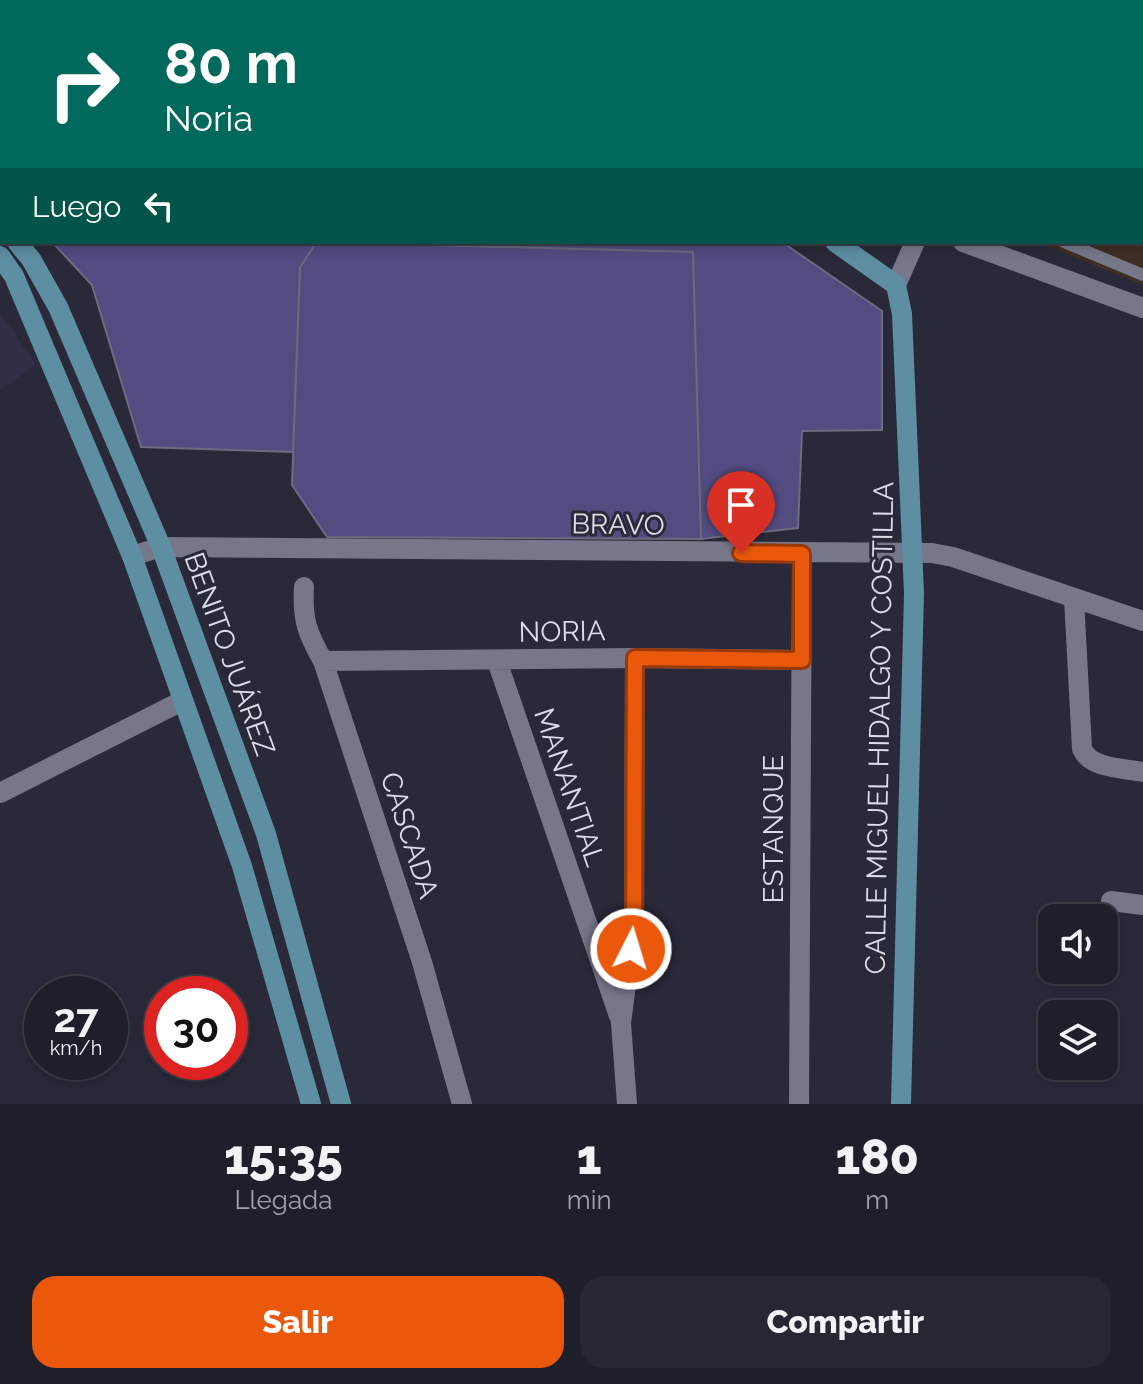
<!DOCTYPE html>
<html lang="es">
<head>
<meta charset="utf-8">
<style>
  :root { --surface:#1f1f2b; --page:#272733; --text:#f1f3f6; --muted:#a1a2a9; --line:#3c3d47; --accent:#ea580c }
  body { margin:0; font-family:Raleway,sans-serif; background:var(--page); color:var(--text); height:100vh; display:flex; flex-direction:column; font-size:30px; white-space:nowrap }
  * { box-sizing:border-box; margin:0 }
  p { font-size:26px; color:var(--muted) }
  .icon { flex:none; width:44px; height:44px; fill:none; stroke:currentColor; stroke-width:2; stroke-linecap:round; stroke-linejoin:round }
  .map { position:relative; height:1104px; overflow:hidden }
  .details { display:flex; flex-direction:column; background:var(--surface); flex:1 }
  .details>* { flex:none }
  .banner { position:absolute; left:0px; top:0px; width:1144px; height:244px; box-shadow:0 4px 12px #0003,0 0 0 2px var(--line); background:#00695c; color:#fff; overflow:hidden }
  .tools { position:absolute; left:1038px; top:904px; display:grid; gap:16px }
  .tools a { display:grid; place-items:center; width:80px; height:80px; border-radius:16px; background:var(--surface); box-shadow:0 4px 12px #0003,0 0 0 2px var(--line); font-size:40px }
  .speed { position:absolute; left:24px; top:976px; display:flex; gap:16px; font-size:40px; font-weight:700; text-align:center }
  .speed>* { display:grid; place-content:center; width:104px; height:104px; border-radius:50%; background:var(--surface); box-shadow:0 4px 12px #0003,0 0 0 2px var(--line); line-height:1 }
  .speed small { font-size:20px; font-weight:400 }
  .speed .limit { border:12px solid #d22; background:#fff; color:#111 }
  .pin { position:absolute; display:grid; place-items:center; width:68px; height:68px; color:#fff; margin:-82px -34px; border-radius:50% 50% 50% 0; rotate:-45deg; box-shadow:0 0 8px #0007 }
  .pin .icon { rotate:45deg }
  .me { position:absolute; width:88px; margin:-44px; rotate:5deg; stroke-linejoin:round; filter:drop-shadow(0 0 6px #0008) }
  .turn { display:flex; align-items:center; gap:28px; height:168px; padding:0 32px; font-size:36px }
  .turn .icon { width:104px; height:104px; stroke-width:2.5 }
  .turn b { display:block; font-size:56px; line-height:68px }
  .then { display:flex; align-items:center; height:76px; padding:0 32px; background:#0003; gap:16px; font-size:30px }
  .eta { display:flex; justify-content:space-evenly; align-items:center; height:136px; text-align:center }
  .eta b { font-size:48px; font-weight:800; line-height:56px }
  .cta { display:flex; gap:16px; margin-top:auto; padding:16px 32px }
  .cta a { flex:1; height:92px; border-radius:24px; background:var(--accent); color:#fff; font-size:32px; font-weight:800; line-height:92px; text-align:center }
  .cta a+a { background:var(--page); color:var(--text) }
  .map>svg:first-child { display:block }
  .built { fill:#302f46 }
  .industrial { fill:#3e2e23 }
  .building { fill:#514d81; stroke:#6d6c7f; stroke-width:2 }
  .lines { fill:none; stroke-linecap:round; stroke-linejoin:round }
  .lane { stroke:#77778a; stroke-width:12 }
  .street { stroke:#77778a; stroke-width:20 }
  .secondary { stroke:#5e8ea1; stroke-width:20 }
  .route-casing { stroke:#983908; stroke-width:20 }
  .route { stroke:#ea580c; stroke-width:14 }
  .labels { text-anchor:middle; stroke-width:6; stroke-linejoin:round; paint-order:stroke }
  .street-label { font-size:28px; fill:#dcdce7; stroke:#292939 }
</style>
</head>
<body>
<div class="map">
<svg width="1143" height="1104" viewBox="0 0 1143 1104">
  <rect width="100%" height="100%" fill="#292939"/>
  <path class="built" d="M0,312L36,365L0,390Z"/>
  <path class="industrial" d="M537,0H1143V285L1036,242H1142V2Z"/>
  <path class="building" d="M770,0H843L770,2Z
    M1055,0H1118L1123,2H1054Z
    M1142,95L1143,96V244L1138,242H1142Z
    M52,242H317L300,267L293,452L141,447L92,285Z
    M317,242L693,252L701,539L327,537L292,485L300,267Z
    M323,242H782L882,311V430L802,431L798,528L701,539L693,252Z"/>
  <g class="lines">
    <path class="lane" d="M65,0L68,2
      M257,0L259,2
      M340,0L342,2
      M547,0L549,2
      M594,0L598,2
      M1134,0L1138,2
      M439,2L441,0
      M466,2L468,0
      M968,2L969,0
      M0,132L2,134
      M1064,242L1143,275"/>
    <path class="street" d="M963,242L1143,308
      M896,285L915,242
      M132,556L161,547L932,553L953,557L1143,621
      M304,587C302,619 307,633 323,661L422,962L462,1104
      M1074,598L1082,749C1091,769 1123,768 1143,772
      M323,661L635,658L802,660
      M497,661L619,1016
      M0,793L182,701
      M1111,901L1143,905
      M627,1104L621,1023L634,924L635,658
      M799,1104L802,554"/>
    <path class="secondary" d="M489,0L491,2
      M0,219L2,222
      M17,242L31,259L58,307L161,547L266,834L341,1104
      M835,242L896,285L902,314L914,593L901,1104
      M0,256L14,276L132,556L242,866L311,1104"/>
  </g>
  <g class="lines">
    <defs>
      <path id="route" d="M631,949L634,924L635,658L802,660V554L741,553"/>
    </defs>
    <use href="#route" class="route-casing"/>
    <use href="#route" class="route"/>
  </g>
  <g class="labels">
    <g class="street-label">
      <text transform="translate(618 524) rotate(1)" y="10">BRAVO</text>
      <text transform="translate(562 631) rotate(-1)" y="10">NORIA</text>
      <text transform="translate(230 654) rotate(70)" y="10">BENITO JUÁREZ</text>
      <text transform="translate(879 728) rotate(-89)" y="10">CALLE MIGUEL HIDALGO Y COSTILLA</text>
      <text transform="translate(570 787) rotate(71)" y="10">MANANTIAL</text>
      <text transform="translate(773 829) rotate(-90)" y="10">ESTANQUE</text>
      <text transform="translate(410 835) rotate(72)" y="10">CASCADA</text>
    </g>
  </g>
</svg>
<div class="tools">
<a><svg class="icon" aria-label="sound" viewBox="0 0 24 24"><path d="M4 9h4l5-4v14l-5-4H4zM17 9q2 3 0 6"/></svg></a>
<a><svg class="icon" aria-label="layers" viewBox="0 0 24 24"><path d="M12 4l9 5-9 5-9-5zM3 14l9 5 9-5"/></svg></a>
</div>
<div class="speed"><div>27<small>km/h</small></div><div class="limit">30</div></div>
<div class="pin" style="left:741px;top:553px;background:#d93025"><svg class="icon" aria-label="arrive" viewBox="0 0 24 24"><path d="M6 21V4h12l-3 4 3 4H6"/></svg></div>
<svg class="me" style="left:631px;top:949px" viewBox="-20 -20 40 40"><circle r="17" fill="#ea580c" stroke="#fff" stroke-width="3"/><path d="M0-11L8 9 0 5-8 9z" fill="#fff"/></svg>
<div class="banner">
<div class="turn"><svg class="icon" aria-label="right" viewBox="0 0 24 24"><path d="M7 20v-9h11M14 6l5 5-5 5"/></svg><div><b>80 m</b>Noria</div></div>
<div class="then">Luego<svg class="icon" aria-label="left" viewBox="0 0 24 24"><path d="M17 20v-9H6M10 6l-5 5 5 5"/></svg></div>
</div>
</div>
<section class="details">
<div class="eta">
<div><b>15:35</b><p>Llegada</p></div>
<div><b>1</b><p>min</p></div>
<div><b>180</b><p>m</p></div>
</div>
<div class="cta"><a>Salir</a><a>Compartir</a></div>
</section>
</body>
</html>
